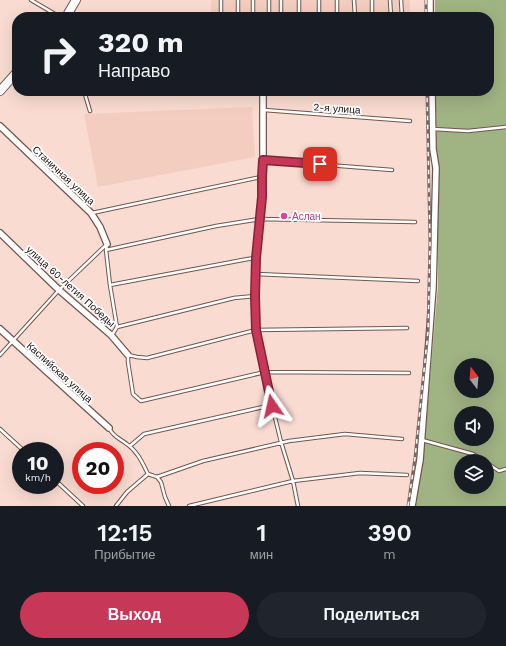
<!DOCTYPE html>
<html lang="ru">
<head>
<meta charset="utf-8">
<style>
  :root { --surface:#171b24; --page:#20242c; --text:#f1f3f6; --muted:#9ea1a6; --accent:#c63758 }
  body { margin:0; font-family:"Work Sans",sans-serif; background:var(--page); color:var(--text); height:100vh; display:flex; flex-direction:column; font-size:15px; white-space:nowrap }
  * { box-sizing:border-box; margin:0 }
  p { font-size:13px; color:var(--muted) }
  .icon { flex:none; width:22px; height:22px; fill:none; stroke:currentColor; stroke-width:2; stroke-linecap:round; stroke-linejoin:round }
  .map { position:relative; height:506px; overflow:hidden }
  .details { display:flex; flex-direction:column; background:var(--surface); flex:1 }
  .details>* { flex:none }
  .banner { position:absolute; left:12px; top:12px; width:482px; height:84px; border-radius:16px; box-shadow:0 4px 16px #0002; background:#171b24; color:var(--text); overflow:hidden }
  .needle { width:26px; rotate:344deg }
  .controls { position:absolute; left:454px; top:358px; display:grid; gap:8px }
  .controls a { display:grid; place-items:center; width:40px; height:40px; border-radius:50%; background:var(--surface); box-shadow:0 4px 16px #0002; font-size:20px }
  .speed { position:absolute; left:12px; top:442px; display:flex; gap:8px; font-size:20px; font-weight:700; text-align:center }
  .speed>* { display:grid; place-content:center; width:52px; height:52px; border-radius:50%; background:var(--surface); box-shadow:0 4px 16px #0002; line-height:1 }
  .speed small { font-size:10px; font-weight:400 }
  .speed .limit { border:6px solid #d22; background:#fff; color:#111 }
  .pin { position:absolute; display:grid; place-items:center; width:34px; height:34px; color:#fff; margin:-17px; border-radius:8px; box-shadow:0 2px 6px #0006 }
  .me { position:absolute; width:44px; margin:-22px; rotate:349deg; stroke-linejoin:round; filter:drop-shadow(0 0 3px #0008) }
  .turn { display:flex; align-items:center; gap:14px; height:84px; padding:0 20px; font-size:18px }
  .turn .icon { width:52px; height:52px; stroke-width:2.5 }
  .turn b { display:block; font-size:28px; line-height:34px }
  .eta { display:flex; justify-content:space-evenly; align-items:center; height:68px; text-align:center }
  .eta b { font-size:24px; font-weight:600; line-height:28px }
  .cta { display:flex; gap:8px; margin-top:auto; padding:8px 20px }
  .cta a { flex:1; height:46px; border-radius:24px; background:var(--accent); color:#fff; font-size:16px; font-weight:600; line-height:46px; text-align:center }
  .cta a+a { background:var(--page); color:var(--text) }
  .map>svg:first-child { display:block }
  .built { fill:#f3cdc0 }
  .forest { fill:#a0b383; fill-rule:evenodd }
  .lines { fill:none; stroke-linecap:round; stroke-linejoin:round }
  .lane-casing { stroke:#70574e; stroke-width:4.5 }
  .street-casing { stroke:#70574e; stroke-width:8 }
  .secondary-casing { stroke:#70574e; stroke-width:10 }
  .lane { stroke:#fff; stroke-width:2.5 }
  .street { stroke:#fff; stroke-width:5.5 }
  .secondary { stroke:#fff; stroke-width:8 }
  .rail-casing { stroke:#7a6761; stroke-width:3 }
  .rail { stroke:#fff; stroke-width:1.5; stroke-dasharray:4.5; stroke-linecap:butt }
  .route-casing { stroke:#812439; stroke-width:10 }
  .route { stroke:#c63758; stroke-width:7 }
  .hotel-dot { fill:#d1479c; stroke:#fff; stroke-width:1.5 }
  .labels { text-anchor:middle; stroke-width:3.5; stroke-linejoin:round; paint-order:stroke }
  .street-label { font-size:10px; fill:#1b110d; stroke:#fff }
  .hotel-label { font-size:10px; fill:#b23c85; stroke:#fff; text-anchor:start }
</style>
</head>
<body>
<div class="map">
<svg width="506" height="506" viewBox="0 0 506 506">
  <rect width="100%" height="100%" fill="#f9dbd1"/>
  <path class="built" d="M211,0H410V17H211Z
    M252,107L255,157L98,187L84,114Z"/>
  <path class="forest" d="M435,0H506V506H415L423,460L438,285L436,91H489V17H435ZM461,365H487V391H461ZM461,413H487V439H461ZM461,461H487V487H461Z"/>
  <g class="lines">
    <defs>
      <path id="lane" d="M31,0L60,17
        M221,0V17
        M299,0V17
        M319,0V17
        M337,0V17
        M354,0L355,17
        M372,0V17
        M390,0L391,17
        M401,0L402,17
        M238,17V0
        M253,17V0
        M269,17V0
        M281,17V0
        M84,91L90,111
        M264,110L410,121
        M433,129L468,131L506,127
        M264,160L392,170
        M92,213L261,177
        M107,244L106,250L110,285L117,327L112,335
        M106,250L216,226L260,219L415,222
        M256,274L418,281
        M110,285L248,259L255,258
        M117,327L234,298L255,296
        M407,328L256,330L147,358L137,357L128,355V362L133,394L141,401L265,372L409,373
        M0,355L59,290L107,244
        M109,428C114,438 120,438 128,445C138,452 143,464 148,474L127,492L116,506
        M0,429L24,451
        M422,440L473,454L484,461
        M130,446L144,434L272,405
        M487,463L499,471L506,469
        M148,474L157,477L203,461L289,441L345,434L402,439
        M157,477L161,482L165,497L169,506
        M55,480L83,506
        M189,506L293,481L281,442L272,405L256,330
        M298,506L293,481L360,473L407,475"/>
      <path id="street" d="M430,0V17
        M0,126L91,213L100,227L107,244
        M0,233L59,290L111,335L128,355
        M0,329L109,428
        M256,330L255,296L256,258L262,197V177L263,160V91
        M412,506L420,460L433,287L436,168L433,149L432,91"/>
      <path id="secondary" d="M66,17L76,0
        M0,91L17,72"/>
    </defs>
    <use href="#lane" class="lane-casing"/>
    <use href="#street" class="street-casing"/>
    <use href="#secondary" class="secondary-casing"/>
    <use href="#lane" class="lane"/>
    <use href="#street" class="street"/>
    <use href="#secondary" class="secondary"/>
    <defs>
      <path id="rail" d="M426,0V17
        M408,506L415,458L428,332L430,242L427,91"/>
    </defs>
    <use href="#rail" class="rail-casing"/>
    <use href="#rail" class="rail"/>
  </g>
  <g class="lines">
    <defs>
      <path id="route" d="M272,406L256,330L255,296L256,258L262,197V177L263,160L320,164"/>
    </defs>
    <use href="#route" class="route-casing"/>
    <use href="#route" class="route"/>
  </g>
  <circle class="hotel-dot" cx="284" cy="216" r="4"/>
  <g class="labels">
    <g class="street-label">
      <text transform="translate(337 108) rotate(4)" y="4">2-я улица</text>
      <text transform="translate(64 175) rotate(43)" y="4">Станичная улица</text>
      <text transform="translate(71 286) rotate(42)" y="4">улица 60-летия Победы</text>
      <text transform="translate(60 372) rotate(42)" y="4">Каспийская улица</text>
    </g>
    <g class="hotel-label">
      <text x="292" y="220">Аслан</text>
    </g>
  </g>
</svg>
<div class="controls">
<a><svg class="needle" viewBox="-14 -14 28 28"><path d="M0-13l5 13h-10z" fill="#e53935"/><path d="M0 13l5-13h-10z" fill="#9ea1a6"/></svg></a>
<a><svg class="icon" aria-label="sound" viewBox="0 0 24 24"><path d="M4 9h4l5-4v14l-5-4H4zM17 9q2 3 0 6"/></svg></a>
<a><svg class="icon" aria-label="layers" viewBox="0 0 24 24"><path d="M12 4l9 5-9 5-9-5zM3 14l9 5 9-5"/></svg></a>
</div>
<div class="speed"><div>10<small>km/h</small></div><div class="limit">20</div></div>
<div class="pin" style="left:320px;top:164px;background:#d93025"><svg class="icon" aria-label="arrive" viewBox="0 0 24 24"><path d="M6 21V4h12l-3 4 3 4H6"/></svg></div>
<svg class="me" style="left:272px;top:406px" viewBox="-20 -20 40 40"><path d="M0-17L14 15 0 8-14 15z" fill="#c63758" stroke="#fff" stroke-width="4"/></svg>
<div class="banner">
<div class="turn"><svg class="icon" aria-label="right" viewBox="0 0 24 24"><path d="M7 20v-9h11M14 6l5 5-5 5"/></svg><div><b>320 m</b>Направо</div></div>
</div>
</div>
<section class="details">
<div class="eta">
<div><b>12:15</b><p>Прибытие</p></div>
<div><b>1</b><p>мин</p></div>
<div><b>390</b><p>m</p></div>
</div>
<div class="cta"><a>Выход</a><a>Поделиться</a></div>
</section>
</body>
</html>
